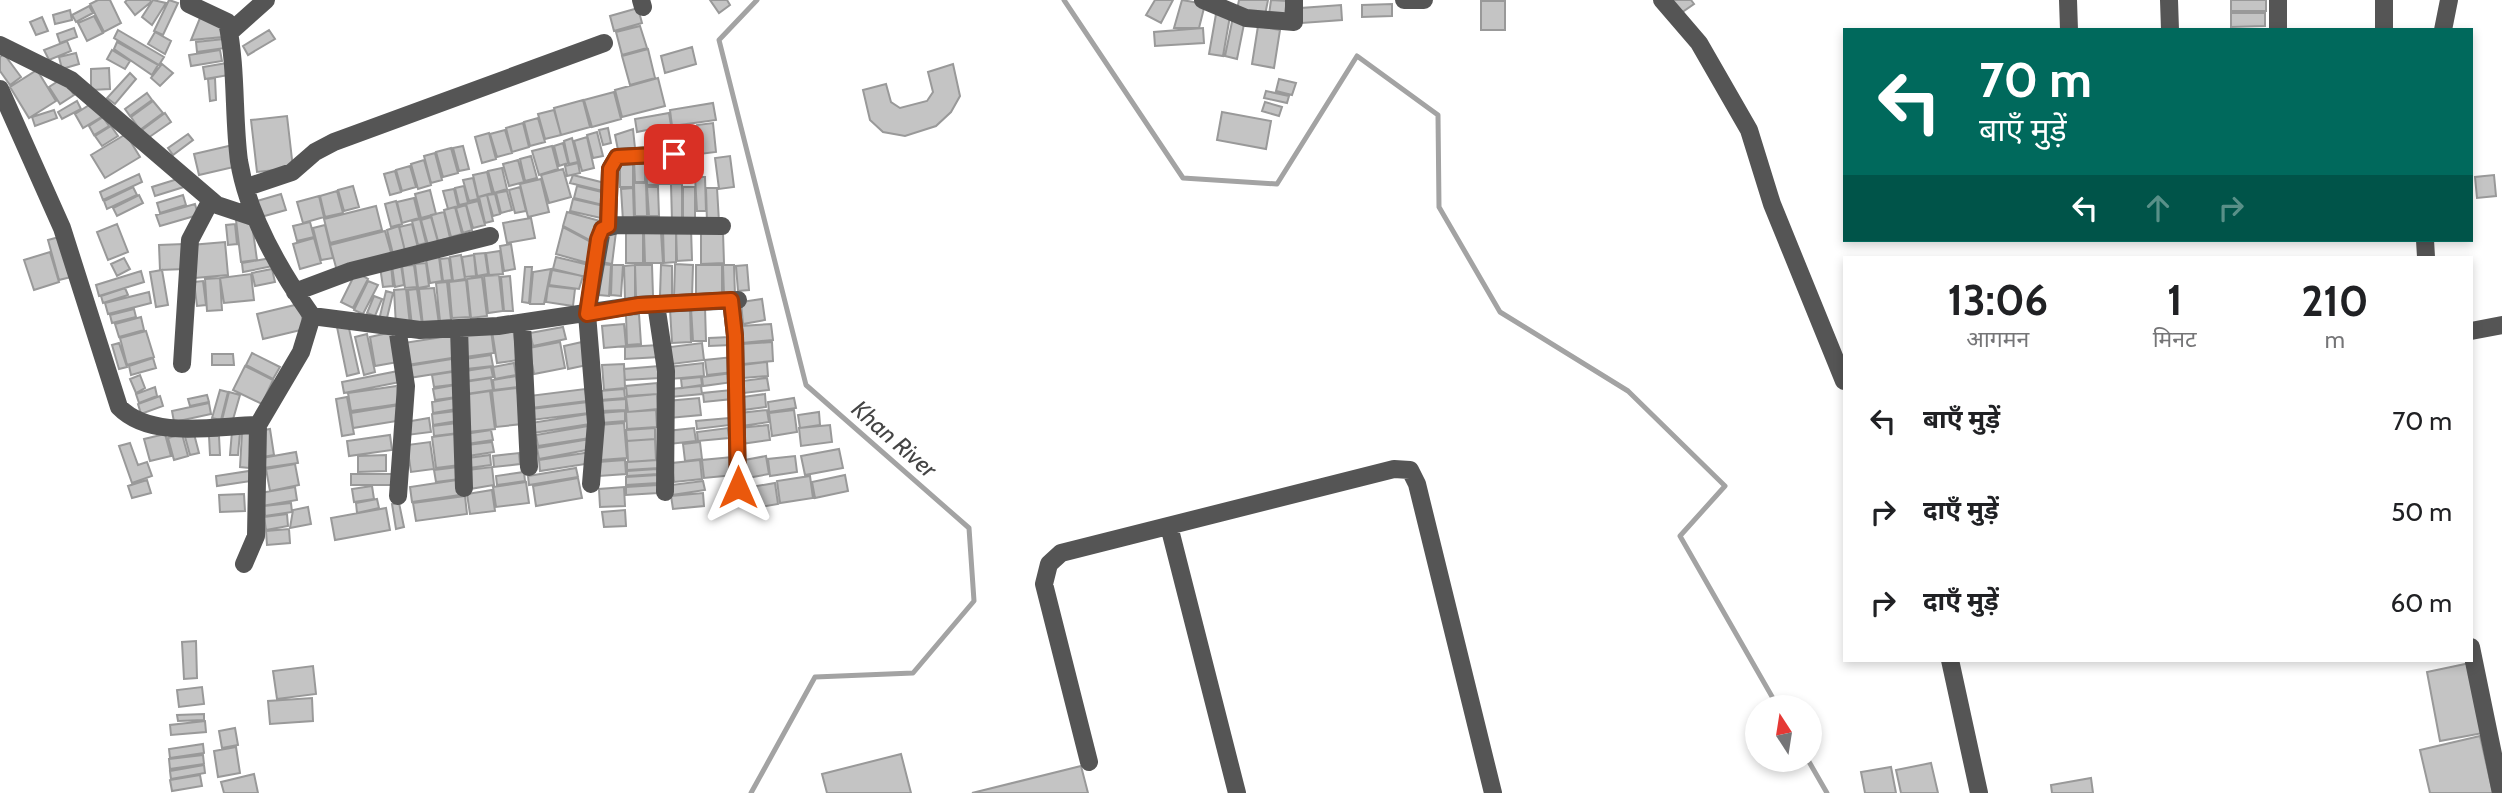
<!DOCTYPE html>
<html lang="hi">
<head>
<meta charset="utf-8">
<style>
  :root { --surface:#fff; --page:#f6f6f6; --text:#202124; --muted:#757577 }
  body { margin:0; font-family:Cabin,"Noto Sans Devanagari",sans-serif; background:var(--page); color:var(--text); height:100vh; display:flex; flex-direction:column; font-size:26px; white-space:nowrap }
  * { box-sizing:border-box; margin:0 }
  p { font-size:23px; color:var(--muted) }
  .icon { flex:none; width:38px; height:38px; fill:none; stroke:currentColor; stroke-width:2; stroke-linecap:round; stroke-linejoin:round }
  .map { position:relative; flex:1; overflow:hidden }
  .sheet { position:absolute; left:1843px; top:256px; width:630px; height:406px; display:flex; flex-direction:column; background:var(--surface); border-radius:0px; box-shadow:0 4px 10px #0003 }
  .sheet>* { flex:none }
  .hud { position:absolute; left:1843px; top:28px; width:630px; height:214px; border-radius:0px; box-shadow:0 4px 10px #0003; background:#00695c; color:#fff; overflow:hidden }
  .needle { width:46px; rotate:348deg }
  .fabs { position:absolute; left:1745px; top:695px; display:grid; gap:14px }
  .fabs a { display:grid; place-items:center; width:77px; height:77px; border-radius:50%; background:var(--surface); box-shadow:0 4px 10px #0003; font-size:35px }
  .pin { position:absolute; display:grid; place-items:center; width:60px; height:60px; color:#fff; margin:-30px; border-radius:14px; box-shadow:0 4px 10px #0006 }
  .me { position:absolute; width:77px; margin:-38px; rotate:0deg; stroke-linejoin:round; filter:drop-shadow(0 0 5px #0008) }
  .turn { display:flex; align-items:center; gap:24px; height:147px; padding:0 21px; font-size:32px }
  .turn .icon { width:91px; height:91px; stroke-width:2.5 }
  .turn b { display:block; font-size:49px; line-height:60px }
  .lanes { display:flex; align-items:center; height:66px; padding:0 21px; background:#0003; justify-content:center; gap:35px; direction:ltr }
  .lanes .off { opacity:.35 }
  .eta { display:flex; justify-content:space-evenly; align-items:center; height:119px; text-align:center }
  .eta b { font-size:42px; font-weight:800; line-height:49px }
  ul { padding:0; list-style:none }
  li { display:flex; align-items:center; gap:21px; height:91px; padding:0 21px }
  li div { flex:1 }
  li b { display:block; font-size:26px }
  li em { font-style:normal }
  .map>svg:first-child { display:block }
  .lines { fill:none; stroke-linecap:round; stroke-linejoin:round }
  .stream { stroke:#a3a3a3; stroke-width:5 }
  .building { fill:#c4c4c4; stroke:#999; stroke-width:2 }
  .minor { stroke:#555; stroke-width:18 }
  .route-casing { stroke:#983908; stroke-width:18 }
  .route { stroke:#ea580c; stroke-width:12 }
  .labels { text-anchor:middle; stroke-width:5; stroke-linejoin:round; paint-order:stroke }
  .water-label { font-size:24px; font-style:italic; fill:#444; stroke:#fff }
</style>
</head>
<body>
<div class="map">
<svg width="2502" height="793" viewBox="0 0 2502 793">
  <rect width="100%" height="100%" fill="#fff"/>
  <g class="lines">
    <path class="stream" d="M1064,0L1183,178L1277,184L1357,56L1438,115L1439,207L1500,312L1628,391L1725,486L1680,536L1778,707
      M1808,760L1827,793
      M751,793L815,677L913,673L974,601L969,528L806,385L719,40L757,0"/>
  </g>
  <path class="building" d="M98,0H110L121,23L104,32L90,4Z
    M127,0H150L151,2L135,15L125,2Z
    M153,0L166,3L152,25L142,17Z
    M169,0L178,3L163,35L154,31Z
    M710,0H727L730,5L719,13Z
    M1155,0H1173L1161,23L1146,15Z
    M1182,0L1205,4L1199,28H1174Z
    M1239,0H1268L1265,15L1237,10Z
    M1271,0L1287,1L1284,17L1269,15Z
    M1668,0H1691L1694,4L1678,15Z
    M2231,0H2266V11H2231Z
    M1481,1H1505V30H1481Z
    M1392,4V16L1362,17V5Z
    M1341,5L1342,20L1302,23L1301,8Z
    M89,6L93,13L76,22L72,15Z
    M638,8L642,23L614,31L610,16Z
    M70,10L72,20L55,24L53,15Z
    M202,13L221,25L223,37L191,40Z
    M2231,13H2265V26L2231,27Z
    M1216,14L1230,16L1223,56L1209,54Z
    M94,16L103,33L87,41L78,23Z
    M42,17L48,31L36,35L30,22Z
    M1233,17L1245,19L1237,59L1225,56Z
    M640,26L647,48L622,55L616,32Z
    M1258,26L1280,30L1274,68L1252,64Z
    M74,28L77,37L60,43L57,34Z
    M1203,28L1204,43L1155,46L1154,32Z
    M118,30L164,57L159,65L114,38Z
    M269,30L275,39L248,55L243,46Z
    M155,32L171,41L165,54L148,44Z
    M224,39L225,48L197,52L196,42Z
    M67,41L71,51L49,60L44,50Z
    M117,42L158,65L152,75L114,49Z
    M692,47L696,64L665,73L661,56Z
    M648,49L655,78L630,85L622,56Z
    M112,50L130,61L125,69L107,59Z
    M220,50L222,61L191,66L189,55Z
    M76,53L79,64L62,69L59,57Z
    M4,54L21,77L10,85L0,71V57Z
    M227,63L229,75L205,79L203,67Z
    M162,64L173,73L160,86L151,78Z
    M953,64L960,96L951,112L936,126L905,136L883,132L870,120L863,90L886,84L891,102L900,108L927,101L933,92L928,72Z
    M109,68L110,89L91,90V69Z
    M37,70L56,101L29,118L10,87Z
    M130,73L136,79L115,104L107,98Z
    M63,78L74,95L60,104L49,87Z
    M215,78L216,100L210,101L208,79Z
    M658,78L665,106L622,117L615,90Z
    M1279,79L1296,83L1292,95L1276,91Z
    M1266,91L1289,96L1287,103L1264,98Z
    M614,92L621,119L592,127L584,100Z
    M147,93L152,100L130,116L125,109Z
    M583,100L590,127L561,135L554,108Z
    M77,101L81,109L62,119L58,112Z
    M153,101L163,113L140,130L131,117Z
    M94,102L103,116L83,128L75,114Z
    M1265,102L1282,107L1279,116L1262,111Z
    M713,103L716,120L672,126L670,110Z
    M54,110L57,118L35,126L32,117Z
    M554,110L561,135L545,139L538,114Z
    M1222,112L1271,121L1266,149L1217,140Z
    M165,113L171,122L148,138L142,130Z
    M669,113L671,125L637,132L635,119Z
    M287,116L293,168L257,172L251,120Z
    M103,117L109,126L94,135L89,126Z
    M538,118L545,142L530,146L524,122Z
    M523,123L529,147L512,152L506,128Z
    M713,123L716,152L700,154L697,125Z
    M111,126L118,136L102,146L95,136Z
    M685,126L689,150L681,152L677,127Z
    M696,126L700,154L691,155L688,127Z
    M675,127L679,150H670L666,128Z
    M608,128L611,143L603,145L599,130Z
    M633,129L635,148L618,150L615,135Z
    M505,130L512,153L497,157L490,134Z
    M659,130L661,150H653L650,131Z
    M597,132L603,156L593,158L587,135Z
    M489,133L496,159L482,163L475,137Z
    M126,134L140,157L105,178L91,155Z
    M188,134L193,140L173,155L168,148Z
    M587,137L594,168L582,171L574,141Z
    M572,138L578,162L569,164L564,141Z
    M563,143L568,163L559,166L554,146Z
    M233,145L238,166L199,175L194,154Z
    M463,146L469,169L459,171L453,148Z
    M552,146L558,169L539,175L532,151Z
    M451,148L458,173L443,177L436,152Z
    M435,153L442,180L431,183L424,156Z
    M531,156L537,178L525,181L520,159Z
    M730,156L734,187L719,189L715,158Z
    M424,160L431,185L418,189L411,164Z
    M518,160L524,182L509,186L503,164Z
    M692,160L694,181L673,183L671,162Z
    M634,161H645V182H635Z
    M670,161L671,184H659L658,162Z
    M656,162L658,185H647L646,163Z
    M578,163L580,173L567,176L565,166Z
    M620,164H633V187H620Z
    M410,166L416,187L402,191L396,170Z
    M502,168L507,189L494,193L488,171Z
    M563,169L571,197L549,203L541,175Z
    M395,171L401,192L390,195L384,174Z
    M487,172L492,193L478,197L473,175Z
    M139,174L142,182L103,200L100,192Z
    M573,175L609,184L607,192L570,183Z
    M2494,175L2496,196L2477,198L2475,177Z
    M184,177L187,186L155,196L152,187Z
    M695,177H705L706,211H697Z
    M473,178L478,199L469,201L463,180Z
    M541,179L549,212L528,217L520,184Z
    M634,183H646L647,216H635Z
    M671,184H682V221H672Z
    M353,186L359,207L344,211L338,190Z
    M464,186L468,203L459,205L455,188Z
    M577,186L606,193L603,205L574,198Z
    M133,187L137,195L107,209L104,201Z
    M520,187L526,211L515,213L509,190Z
    M647,187H658L659,216H649Z
    M683,187H695V221H683Z
    M633,188L634,220L623,221L621,189Z
    M706,188H717L719,222L707,223Z
    M454,189L458,206L448,209L443,191Z
    M430,190L436,214L421,218L415,194Z
    M337,191L343,213L325,217L320,196Z
    M507,191L512,210L501,213L496,193Z
    M281,194L286,210L261,217L257,201Z
    M495,194L500,214L493,216L487,195Z
    M139,195L143,203L117,216L113,208Z
    M183,195L186,205L160,213L157,203Z
    M487,195L493,221L485,223L479,197Z
    M319,196L324,217L303,223L297,202Z
    M414,198L419,218L402,223L397,202Z
    M573,199L604,206L601,218L570,211Z
    M396,201L402,224L391,227L385,204Z
    M478,201L485,225L473,228L466,204Z
    M195,204L198,215L160,226L156,215Z
    M466,205L472,230L463,233L456,208Z
    M376,206L382,230L330,243L324,219Z
    M455,207L462,234L451,237L444,210Z
    M444,212L450,238L438,241L431,215Z
    M567,212L600,221L593,242L563,226Z
    M251,217L257,260L241,262L236,220Z
    M431,217L438,242L428,245L421,220Z
    M531,218L535,238L507,243L503,223Z
    M420,219L426,243L418,245L412,221Z
    M310,222L314,237L297,241L293,226Z
    M117,224L128,252L108,260L97,232Z
    M235,224L237,244L228,245L226,225Z
    M412,224L418,248L405,251L399,227Z
    M325,225L333,258L321,260L313,228Z
    M399,226L405,251L393,254L387,230Z
    M563,227L593,243L588,263L556,254Z
    M676,228H691L692,260L677,261Z
    M676,229V262L664,263L663,230Z
    M385,231L392,256L337,271L330,245Z
    M605,231L616,232L612,264L601,262Z
    M661,232L663,263H645L644,233Z
    M701,232H723L724,263L701,264Z
    M626,233H643V263H626Z
    M59,237L71,277L59,280L48,240Z
    M314,238L321,263L300,269L293,244Z
    M225,242L228,275L195,278L191,245Z
    M184,244L185,269L160,270L159,245Z
    M511,244L515,269L504,271L500,246Z
    M500,251L503,274L489,275L486,253Z
    M50,252L59,282L34,290L24,260Z
    M485,253L488,274L477,276L474,254Z
    M461,255L465,279L453,281L450,257Z
    M474,255L476,276L465,277L462,257Z
    M439,257L442,281L430,283L426,259Z
    M556,257L589,265L586,277L553,269Z
    M124,258L130,269L117,276L111,264Z
    M271,258L273,266L243,272L242,263Z
    M449,258L452,280L443,281L440,259Z
    M426,263L429,286L418,288L415,264Z
    M601,264L611,265L609,296L599,295Z
    M675,264L693,265L692,297H674Z
    M391,265L393,286L383,287L380,267Z
    M401,265L404,285L395,287L392,266Z
    M414,265L417,287L405,288L402,266Z
    M612,265H623L621,296L611,295Z
    M635,265H652L653,296L636,297Z
    M635,265V298L625,299L624,266Z
    M661,265L672,266V296H660Z
    M696,265H722V296L696,297Z
    M723,265H734L735,296H724Z
    M747,265L749,290L738,291L736,266Z
    M525,267H532L529,303L522,302Z
    M272,269L275,282L255,286L252,273Z
    M551,269L544,304H530L533,272Z
    M162,270L168,305L156,307L150,272Z
    M552,270L583,276L579,289L549,285Z
    M141,271L144,282L99,296L96,285Z
    M356,272L368,279L353,308L341,302Z
    M251,274L254,300L224,303L220,278Z
    M499,275L503,311L488,313L484,276Z
    M510,276L513,311H504L501,277Z
    M482,277L487,316L471,318L467,279Z
    M220,278L222,310L207,311L205,279Z
    M466,280L470,317L452,318L449,282Z
    M203,281L206,305L197,306L194,282Z
    M368,281L378,285L363,314L354,310Z
    M447,282L451,320L440,321L436,283Z
    M548,286L575,289L573,306L546,302Z
    M125,288L128,295L103,303L101,296Z
    M434,288L439,324L423,326L419,289Z
    M406,289L410,325L396,326L394,290Z
    M417,289L422,324L412,326L408,290Z
    M386,291L393,293L386,322L379,320Z
    M149,292L151,303L108,314L105,303Z
    M374,296L382,299L375,316L367,313Z
    M762,299L765,320L743,324L741,302Z
    M299,304L305,329L263,339L257,314Z
    M705,307L706,341H693L691,308Z
    M690,308L691,342L672,343L670,309Z
    M134,309L136,317L112,323L110,315Z
    M639,314L641,344L627,345L626,315Z
    M141,317L144,330L119,337L115,324Z
    M348,324L359,373L347,376L337,327Z
    M624,324L626,346L604,348L602,326Z
    M771,324L773,340L742,343L741,326Z
    M563,327L566,339L533,346L530,333Z
    M513,328L518,360L497,363L492,331Z
    M491,330L494,353L465,357L462,334Z
    M146,331L154,357L127,365L120,338Z
    M392,332L398,362L375,366L370,337Z
    M367,334L375,372L364,375L355,337Z
    M455,335L458,357L407,365L404,343Z
    M730,337L731,345L709,346V338Z
    M560,342L565,368L534,374L529,348Z
    M582,342L587,365L568,369L564,346Z
    M772,342L773,361L743,364L741,344Z
    M119,343L127,367L119,369L112,345Z
    M702,343L704,360L672,364L670,347Z
    M659,345L660,357L625,359V347Z
    M252,353L280,367L273,379L246,365Z
    M212,354H233L234,365H212Z
    M491,355L493,366L466,369L465,359Z
    M733,357L734,372L707,375L705,360Z
    M153,358L156,368L131,375L129,366Z
    M458,358L460,370L409,378L408,366Z
    M767,362L768,376L743,378L742,365Z
    M514,363L516,375L495,379L493,367Z
    M703,363L704,376L670,379L669,367Z
    M624,364L625,388L604,390L602,365Z
    M245,366L273,380L262,404L233,390Z
    M659,366L660,378L625,380L624,369Z
    M491,367L493,377L466,381L465,371Z
    M398,371L400,382L344,393L342,382Z
    M458,371L459,384L434,387L432,375Z
    M732,373L733,382L703,386L702,377Z
    M140,375L145,388L136,393L130,379Z
    M516,376L518,387L494,390L493,380Z
    M701,377L702,385L682,388L681,379Z
    M491,378L493,390L466,394L464,382Z
    M767,378L769,390L744,393L742,381Z
    M657,383L658,394L627,396L626,386Z
    M455,385L457,397L435,400L433,389Z
    M397,386L399,404L351,411L348,393Z
    M701,386L702,394L671,397V389Z
    M155,387L157,396L139,403L136,394Z
    M517,388L522,424L496,427L492,391Z
    M585,389L587,401L531,408L529,396Z
    M624,389L625,398L600,400L599,391Z
    M220,390L228,392L221,420L212,418Z
    M731,390L732,399L704,402L703,393Z
    M490,391L495,429L468,432L463,395Z
    M229,392L240,395L232,423L222,420Z
    M657,394L658,409L628,412L626,397Z
    M765,394L766,407L743,410L742,397Z
    M207,395L209,402L190,406L188,399Z
    M160,396L163,406L141,414L138,404Z
    M347,397L354,434L342,436L336,399Z
    M455,398L457,409L433,413L432,402Z
    M699,398L701,415L669,418L667,401Z
    M794,398L796,408L769,412L768,402Z
    M626,399V410L600,411L599,401Z
    M588,402L589,413L532,420L531,409Z
    M209,403L211,414L174,422L172,411Z
    M400,405L403,420L353,428L351,413Z
    M656,410L657,427L627,429L626,412Z
    M767,410L769,422L742,426L740,413Z
    M794,410L797,432L772,436L769,413Z
    M456,411L457,421L433,425L432,414Z
    M625,411V421L601,423L600,413Z
    M819,412L820,425L800,428L798,415Z
    M588,414L590,424L533,433L531,423Z
    M429,418L431,432L407,435L405,422Z
    M729,418L730,425L697,429L696,421Z
    M457,423L459,433L434,436L433,426Z
    M624,423L627,458L601,460L599,425Z
    M768,425L770,440L741,444L739,428Z
    M830,425L832,442L801,446L799,428Z
    M588,426L590,438L538,446L536,435Z
    M655,428V439L627,441L626,430Z
    M694,428L696,441L669,444L667,431Z
    M728,428L729,438L698,441L697,432Z
    M270,429L274,455L263,457L258,431Z
    M193,430L199,453L190,455L184,433Z
    M491,430L493,440L467,444L465,434Z
    M232,431L240,432L238,455H230Z
    M242,433H252L249,468L240,467Z
    M165,434L171,456L150,461L144,439Z
    M182,434L188,456L174,460L168,438Z
    M455,434L460,465L436,468L432,437Z
    M390,435L392,450L349,456L347,441Z
    M209,436H219L220,455H210Z
    M590,439L592,449L539,459L537,448Z
    M655,439L656,460L628,462L627,441Z
    M430,442L434,469L411,472L407,445Z
    M492,442L494,452L468,456L467,445Z
    M700,442L702,459L685,461L683,444Z
    M130,443L138,465L147,462L152,476L132,483L119,446Z
    M839,449L843,468L805,475L801,456Z
    M296,452L298,463L263,468L262,458Z
    M591,452L592,463L540,471L539,460Z
    M519,453L520,464L494,467L493,456Z
    M386,455V471L358,472V456Z
    M490,455L491,465L469,468L468,458Z
    M766,456L769,474L742,479L739,461Z
    M795,456L797,472L770,476L768,459Z
    M732,457L734,475L704,478L702,460Z
    M625,460L626,474L599,476L598,462Z
    M658,460L659,468L627,470V462Z
    M700,460L702,479L674,482L672,463Z
    M295,464L299,485L270,491L266,469Z
    M458,467L460,479L436,482L434,470Z
    M492,467L494,485L470,489L468,470Z
    M576,468L578,477L529,485L528,476Z
    M657,469L658,474L627,476V471Z
    M249,471L251,481L217,486L216,476Z
    M524,472L525,481L497,485L496,476Z
    M351,474H397V485H351Z
    M658,475V483L626,485V477Z
    M845,475L848,491L815,498L812,482Z
    M810,476L813,498L780,503L777,481Z
    M578,478L582,498L536,506L533,486Z
    M147,480L151,493L132,498L128,486Z
    M457,480L460,495L412,502L410,487Z
    M703,481L705,490L672,495L671,485Z
    M526,482L529,503L496,507L493,487Z
    M775,483L778,504L748,509L745,488Z
    M658,485V493L626,495V487Z
    M372,486L374,499L354,502L352,489Z
    M295,487L297,500L262,506L260,493Z
    M624,487L625,506L600,507L599,489Z
    M492,490L495,511L470,514L467,494Z
    M703,493L704,506L673,509L671,496Z
    M244,494L245,511L220,512L219,495Z
    M465,496L467,514L416,521L413,503Z
    M377,499L379,508L357,513L356,503Z
    M291,503L292,512L265,516L264,506Z
    M399,503L404,527L396,529L392,504Z
    M308,507L311,524L290,528L293,510Z
    M386,508L390,530L335,540L331,518Z
    M625,510L626,526L604,527L602,512Z
    M287,514L288,526L266,530L264,517Z
    M289,529L290,543L267,545L266,531Z
    M196,641L197,678L184,679L182,642Z
    M2470,663L2483,733L2440,741L2427,672Z
    M313,666L316,694L277,699L273,671Z
    M202,687L204,704L179,707L177,690Z
    M312,698L313,721L270,724L268,701Z
    M204,714V720L178,721L177,715Z
    M205,721L206,732L171,735L170,725Z
    M235,728L238,745L222,748L219,731Z
    M2480,736L2493,793H2430L2420,750Z
    M203,744L204,753L170,758L169,749Z
    M236,747L240,773L218,777L214,751Z
    M901,754L911,793H827L822,774Z
    M203,755L204,764L170,769L169,759Z
    M1931,763L1938,793H1901L1896,770Z
    M204,765L205,773L171,779L170,771Z
    M1081,766L1088,793H972Z
    M1891,767L1896,793H1865L1861,772Z
    M254,774L258,793H224L221,782Z
    M200,775L202,786L172,791L170,780Z
    M2091,778L2093,793H2052L2051,785Z"/>
  <g class="lines">
    <path class="minor" d="M189,0V4L227,22C237,68 233,115 239,161C248,217 280,271 312,316L420,330L498,326L639,305L738,300
      M641,0L643,7
      M1203,0L1246,18L1294,22V0
      M1404,0H1424
      M1662,0L1699,43L1749,130L1772,204L1844,381
      M2068,0L2069,30
      M2169,0L2170,30
      M2278,0V30
      M2384,0V30
      M2443,30L2449,0
      M229,33L266,0
      M0,45L71,80L217,205L256,218
      M0,89L62,228L119,407C151,440 215,426 258,425
      M247,187L292,172L315,152L334,142L604,43
      M608,226L610,169L617,157L689,153
      M2425,240L2426,257
      M295,292L351,271L490,236
      M731,300L735,336L738,487
      M656,304L666,371L665,492
      M522,323L529,467
      M397,327L406,386L398,496
      M459,328L464,488
      M2471,331L2502,325
      M182,364L190,240L211,200
      M591,484L596,423L587,314L602,229L617,225L722,226
      M1169,526L1237,793
      M244,564L256,536L258,425L301,352L312,316
      M2471,647L2501,793
      M1950,660L1979,793
      M1089,762L1044,584L1049,564L1061,553L1394,469L1410,470L1417,484L1493,793"/>
  </g>
  <g class="lines">
    <defs>
      <path id="route" d="M674,154L617,157L610,169L608,226L602,229L598,239L587,314L639,305L731,300L735,336L738,487"/>
    </defs>
    <use href="#route" class="route-casing"/>
    <use href="#route" class="route"/>
  </g>
  <g class="labels">
    <g class="water-label">
      <text transform="translate(894 439) rotate(41)" y="8">Khan River</text>
    </g>
  </g>
</svg>
<div class="fabs">
<a><svg class="needle" viewBox="-14 -14 28 28"><path d="M0-13l5 13h-10z" fill="#e53935"/><path d="M0 13l5-13h-10z" fill="#757577"/></svg></a>
</div>
<div class="pin" style="left:674px;top:154px;background:#d93025"><svg class="icon" aria-label="arrive" viewBox="0 0 24 24"><path d="M6 21V4h12l-3 4 3 4H6"/></svg></div>
<svg class="me" style="left:738px;top:487px" viewBox="-20 -20 40 40"><path d="M0-17L14 15 0 8-14 15z" fill="#ea580c" stroke="#fff" stroke-width="4"/></svg>
<div class="hud">
<div class="turn"><svg class="icon" aria-label="left" viewBox="0 0 24 24"><path d="M17 20v-9H6M10 6l-5 5 5 5"/></svg><div><b>70 m</b>बाएँ मुड़ें</div></div>
<div class="lanes"><svg class="icon" aria-label="left" viewBox="0 0 24 24"><path d="M17 20v-9H6M10 6l-5 5 5 5"/></svg><svg class="icon off" aria-label="ahead" viewBox="0 0 24 24"><path d="M12 20V5M6 11l6-6 6 6"/></svg><svg class="icon off" aria-label="right" viewBox="0 0 24 24"><path d="M7 20v-9h11M14 6l5 5-5 5"/></svg></div>
</div>
<section class="sheet">
<div class="eta">
<div><b>13:06</b><p>आगमन</p></div>
<div><b>1</b><p>मिनट</p></div>
<div><b>210</b><p>m</p></div>
</div>
<ul>
<li><svg class="icon" aria-label="left" viewBox="0 0 24 24"><path d="M17 20v-9H6M10 6l-5 5 5 5"/></svg><div><b>बाएँ मुड़ें</b></div><em>70 m</em></li>
<li><svg class="icon" aria-label="right" viewBox="0 0 24 24"><path d="M7 20v-9h11M14 6l5 5-5 5"/></svg><div><b>दाएँ मुड़ें</b></div><em>50 m</em></li>
<li><svg class="icon" aria-label="right" viewBox="0 0 24 24"><path d="M7 20v-9h11M14 6l5 5-5 5"/></svg><div><b>दाएँ मुड़ें</b></div><em>60 m</em></li>
</ul>
</section>
</div>
</body>
</html>
